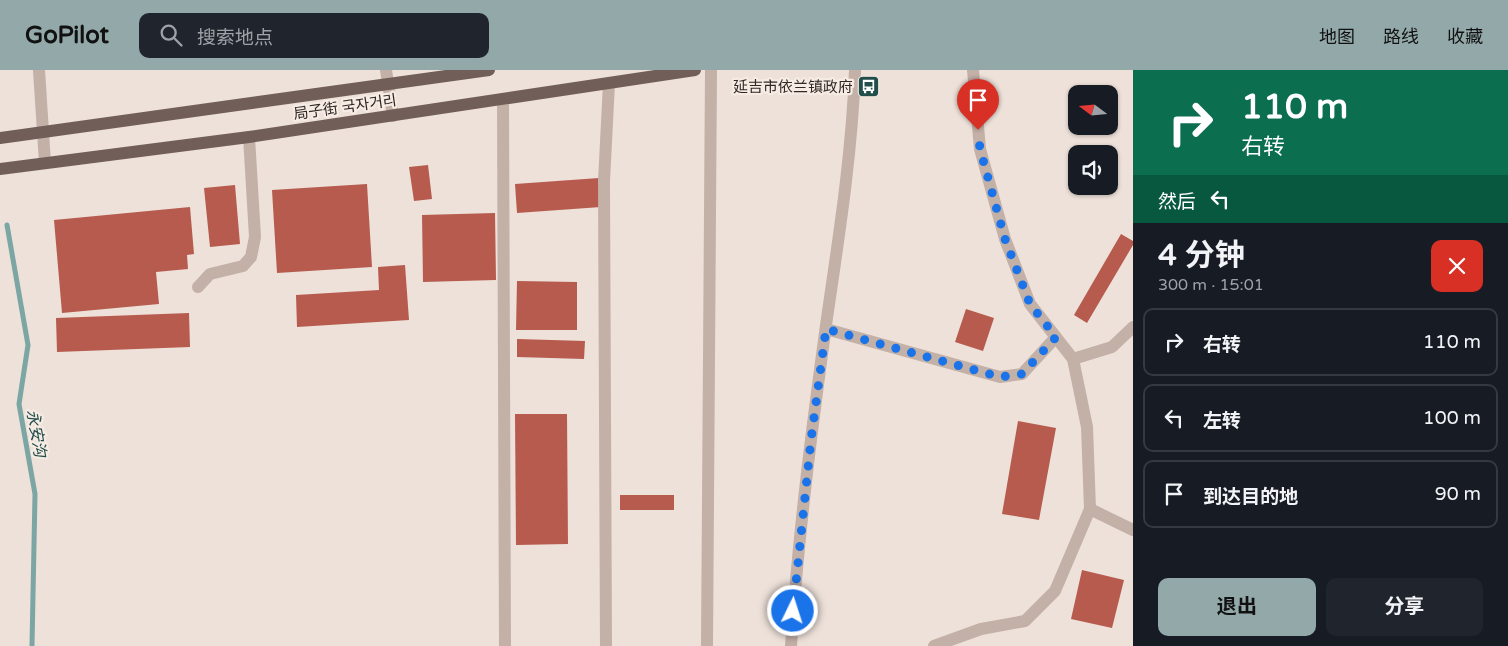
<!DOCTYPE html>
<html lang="zh">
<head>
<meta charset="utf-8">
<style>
  :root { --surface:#171b24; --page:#20242c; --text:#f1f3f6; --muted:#9ea1a6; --line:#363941; --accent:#93a8a9 }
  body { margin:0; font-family:"Varela Round","Noto Sans SC","Noto Sans KR",sans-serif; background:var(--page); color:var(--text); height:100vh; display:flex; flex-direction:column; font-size:19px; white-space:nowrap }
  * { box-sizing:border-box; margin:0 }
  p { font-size:16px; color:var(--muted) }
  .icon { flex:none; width:28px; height:28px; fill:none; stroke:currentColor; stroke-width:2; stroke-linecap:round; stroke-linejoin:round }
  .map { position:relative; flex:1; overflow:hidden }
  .details { display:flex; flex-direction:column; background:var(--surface); width:375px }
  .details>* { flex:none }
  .guide { background:#0b6e4f; color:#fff; overflow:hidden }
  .needle { width:32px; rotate:286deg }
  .controls { position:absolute; left:1068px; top:15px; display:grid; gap:10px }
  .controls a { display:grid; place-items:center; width:50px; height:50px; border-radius:10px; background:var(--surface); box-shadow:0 1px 4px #0004; font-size:25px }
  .pin { position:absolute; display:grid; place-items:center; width:42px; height:42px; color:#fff; margin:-51px -21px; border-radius:50% 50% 50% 0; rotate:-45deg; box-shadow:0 0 5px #0007 }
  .pin .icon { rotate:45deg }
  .me { position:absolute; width:55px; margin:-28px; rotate:4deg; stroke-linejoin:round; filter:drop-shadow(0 0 4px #0008) }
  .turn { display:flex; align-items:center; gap:18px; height:105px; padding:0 25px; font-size:22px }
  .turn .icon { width:65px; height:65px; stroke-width:2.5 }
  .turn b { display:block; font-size:35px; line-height:42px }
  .then { display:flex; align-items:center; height:48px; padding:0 25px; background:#0003; gap:10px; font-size:19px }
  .round { display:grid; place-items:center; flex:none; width:52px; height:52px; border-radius:10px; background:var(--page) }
  .overview { display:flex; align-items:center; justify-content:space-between; height:85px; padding:0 25px }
  h1 { font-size:30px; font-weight:700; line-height:38px }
  .action { display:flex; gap:10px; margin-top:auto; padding:10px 25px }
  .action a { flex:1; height:58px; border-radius:10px; background:var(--accent); color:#111; font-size:20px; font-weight:700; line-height:58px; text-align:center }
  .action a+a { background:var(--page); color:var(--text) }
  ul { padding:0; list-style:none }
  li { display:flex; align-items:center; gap:15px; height:68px; margin:0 10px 8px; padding:0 15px; border:2px solid var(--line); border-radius:10px }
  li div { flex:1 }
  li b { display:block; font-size:19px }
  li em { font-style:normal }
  header { display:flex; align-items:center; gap:30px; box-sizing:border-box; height:70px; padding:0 25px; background:var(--accent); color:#111 }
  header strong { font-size:24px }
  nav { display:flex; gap:28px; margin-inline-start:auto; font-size:18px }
  .search { width:350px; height:45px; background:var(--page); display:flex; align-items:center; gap:12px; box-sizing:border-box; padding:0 18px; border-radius:10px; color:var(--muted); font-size:19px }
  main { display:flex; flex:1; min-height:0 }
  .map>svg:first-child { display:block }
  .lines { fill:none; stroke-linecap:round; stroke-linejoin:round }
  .stream { stroke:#7ca6a3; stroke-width:5 }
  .building { fill:#b65b4e }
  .minor { stroke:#c3b0a7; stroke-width:12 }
  .major { stroke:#715e59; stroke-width:12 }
  .route { stroke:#1a73e8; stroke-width:9; stroke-dasharray:0 16.2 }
  .labels { text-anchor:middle; stroke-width:4.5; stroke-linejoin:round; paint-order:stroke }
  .poi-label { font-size:15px; fill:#312826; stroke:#f6ece4; text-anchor:end }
  .street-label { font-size:15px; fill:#312826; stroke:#f6ece4 }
  .water-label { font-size:16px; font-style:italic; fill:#214d4a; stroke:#f6ece4 }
</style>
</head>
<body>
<header>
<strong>GoPilot</strong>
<div class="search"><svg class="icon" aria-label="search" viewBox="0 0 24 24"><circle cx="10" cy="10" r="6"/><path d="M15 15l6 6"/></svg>搜索地点</div>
<nav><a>地图</a><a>路线</a><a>收藏</a></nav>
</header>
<main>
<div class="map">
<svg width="1133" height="576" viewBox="0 0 1133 576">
  <rect width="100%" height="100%" fill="#ede1d9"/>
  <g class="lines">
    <path class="stream" d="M7,155L28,275L19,334L35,424L32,576"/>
  </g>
  <path class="building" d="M428,95L432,129L414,131L409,97Z
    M599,108L601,137L517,143L515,114Z
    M367,114L372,197L277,203L272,120Z
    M235,115L240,174L210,177L204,118Z
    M190,137L194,184L187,185L188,199L156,202L159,234L62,243L54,150Z
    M495,143L496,210L423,212L422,145Z
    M1121,164L1133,171V175L1087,253L1074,245Z
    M405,195L409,250L297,257L296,225L379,220L378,197Z
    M517,211L577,212V260H516Z
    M966,239L994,248L983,281L955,272Z
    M189,243L190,277L57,282L56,248Z
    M517,269L585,271L584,289L517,287Z
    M515,344H567L568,474L516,475Z
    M1018,351L1056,358L1039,450L1002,444Z
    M620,425H674V440H620Z
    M1082,500L1124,510L1112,558L1071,549Z"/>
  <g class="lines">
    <path class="minor" d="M39,0L45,93
      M386,0L393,46
      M503,30L505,576
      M198,217L210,204L243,196L251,187L255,167L249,67
      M826,259L1000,307L1022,304L1056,267
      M1073,289L1112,277L1133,257
      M1090,439L1133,460
      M606,576L604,111L609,13
      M707,576L711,0
      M791,576C798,466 812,357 827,248C839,166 852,83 855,0
      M934,576L981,559L1025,551L1055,521L1090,439L1087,357L1073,289L1030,234L1005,169L980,79L973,0"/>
    <path class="major" d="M0,68L489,0
      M0,99L249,67L695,0"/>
  </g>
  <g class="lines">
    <path class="route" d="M793,541L811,370L826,259L1000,307L1022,304L1056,267L1030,234L1005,169L980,79L978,60"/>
  </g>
  <defs>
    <symbol id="bus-square" viewBox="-11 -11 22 22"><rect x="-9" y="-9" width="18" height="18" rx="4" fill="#214d4a" stroke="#f6ece4"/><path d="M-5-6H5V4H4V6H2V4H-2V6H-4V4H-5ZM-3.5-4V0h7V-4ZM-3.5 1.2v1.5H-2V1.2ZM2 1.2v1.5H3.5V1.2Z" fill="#fff"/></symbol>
  </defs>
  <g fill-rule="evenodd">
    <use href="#bus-square" x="856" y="4" width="25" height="25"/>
  </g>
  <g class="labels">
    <g class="poi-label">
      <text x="853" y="22">延吉市依兰镇政府</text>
    </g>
    <g class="street-label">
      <text transform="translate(345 37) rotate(-8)" y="5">局子街 국자거리</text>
    </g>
    <g class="water-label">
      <text transform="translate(37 363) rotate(80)" y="6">永安沟</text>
    </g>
  </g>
</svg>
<div class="controls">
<a><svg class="needle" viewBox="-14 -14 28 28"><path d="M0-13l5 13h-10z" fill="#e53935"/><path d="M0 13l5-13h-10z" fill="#9ea1a6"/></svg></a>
<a><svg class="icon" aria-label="sound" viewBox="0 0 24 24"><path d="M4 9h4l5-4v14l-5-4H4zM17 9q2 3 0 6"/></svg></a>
</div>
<div class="pin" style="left:978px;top:60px;background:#d93025"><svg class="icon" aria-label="arrive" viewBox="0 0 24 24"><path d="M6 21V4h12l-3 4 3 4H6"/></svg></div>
<svg class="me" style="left:793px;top:541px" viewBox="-20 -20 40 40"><circle r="17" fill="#1a73e8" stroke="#fff" stroke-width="3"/><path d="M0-11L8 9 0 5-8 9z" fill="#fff"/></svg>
</div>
<section class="details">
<div class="guide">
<div class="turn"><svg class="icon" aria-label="right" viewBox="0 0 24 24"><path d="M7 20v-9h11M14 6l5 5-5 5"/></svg><div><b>110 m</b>右转</div></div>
<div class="then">然后<svg class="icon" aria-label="left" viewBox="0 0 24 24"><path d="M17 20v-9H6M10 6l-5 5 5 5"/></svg></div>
</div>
<div class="overview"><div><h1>4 分钟</h1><p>300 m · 15:01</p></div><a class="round" style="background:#d93025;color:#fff"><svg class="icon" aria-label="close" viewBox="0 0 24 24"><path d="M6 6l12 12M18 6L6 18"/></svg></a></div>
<ul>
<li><svg class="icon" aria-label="right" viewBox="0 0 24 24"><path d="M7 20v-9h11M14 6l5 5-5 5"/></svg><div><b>右转</b></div><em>110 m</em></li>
<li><svg class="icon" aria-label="left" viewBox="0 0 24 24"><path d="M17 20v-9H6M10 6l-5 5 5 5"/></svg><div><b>左转</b></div><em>100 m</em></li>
<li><svg class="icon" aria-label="arrive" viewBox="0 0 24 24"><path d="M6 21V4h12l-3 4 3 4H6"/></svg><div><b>到达目的地</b></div><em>90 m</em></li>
</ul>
<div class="action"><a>退出</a><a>分享</a></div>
</section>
</main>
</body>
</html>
